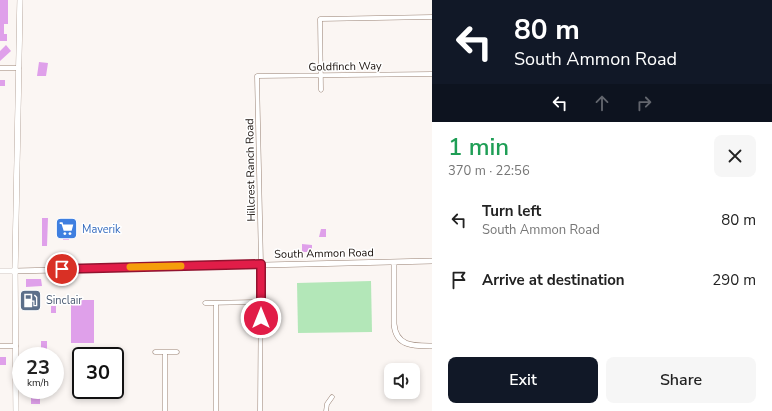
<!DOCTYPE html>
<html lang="en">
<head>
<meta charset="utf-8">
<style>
  :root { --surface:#fff; --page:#f6f6f6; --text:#222; --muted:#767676; --accent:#111827 }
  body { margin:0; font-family:"Nunito Sans",sans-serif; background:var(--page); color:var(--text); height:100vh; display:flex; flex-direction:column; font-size:15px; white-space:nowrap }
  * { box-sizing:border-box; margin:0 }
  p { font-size:13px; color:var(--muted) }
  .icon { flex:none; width:22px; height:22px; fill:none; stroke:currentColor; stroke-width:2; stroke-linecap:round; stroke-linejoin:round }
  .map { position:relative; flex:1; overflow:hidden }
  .panel { display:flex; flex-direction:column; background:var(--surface); width:340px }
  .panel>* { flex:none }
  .top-card { background:#111827; color:#fff; overflow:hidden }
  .buttons { position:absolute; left:384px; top:363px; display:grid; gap:8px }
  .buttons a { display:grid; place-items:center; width:36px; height:36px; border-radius:8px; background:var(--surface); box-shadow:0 2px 6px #0003; font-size:20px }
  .speed { position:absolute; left:12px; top:347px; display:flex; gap:8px; font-size:20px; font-weight:700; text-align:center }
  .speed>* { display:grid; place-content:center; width:52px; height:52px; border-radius:50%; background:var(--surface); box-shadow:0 2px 6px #0003; line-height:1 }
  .speed small { font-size:10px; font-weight:400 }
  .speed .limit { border:2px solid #111; border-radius:6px; background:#fff; color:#111 }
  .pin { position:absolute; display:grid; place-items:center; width:34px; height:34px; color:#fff; margin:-17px; border:2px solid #fff; border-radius:50%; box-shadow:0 1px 4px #0007 }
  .me { position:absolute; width:44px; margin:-22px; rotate:0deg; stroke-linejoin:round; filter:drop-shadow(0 0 3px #0008) }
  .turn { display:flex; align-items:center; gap:14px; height:84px; padding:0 16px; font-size:18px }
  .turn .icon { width:52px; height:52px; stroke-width:2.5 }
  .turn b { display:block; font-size:28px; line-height:34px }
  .lanes { display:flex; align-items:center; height:38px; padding:0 16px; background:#0003; justify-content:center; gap:20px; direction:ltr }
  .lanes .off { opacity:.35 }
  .round { display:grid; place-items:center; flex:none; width:42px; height:42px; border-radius:8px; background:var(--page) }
  .headline { display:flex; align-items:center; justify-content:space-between; height:68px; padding:0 16px }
  h1 { font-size:24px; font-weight:600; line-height:30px; color:#1e9e55 }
  .button { display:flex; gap:8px; margin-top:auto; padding:8px 16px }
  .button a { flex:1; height:46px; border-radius:8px; background:var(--accent); color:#fff; font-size:16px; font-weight:600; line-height:46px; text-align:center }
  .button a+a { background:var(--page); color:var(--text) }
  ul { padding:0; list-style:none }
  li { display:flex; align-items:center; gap:12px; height:60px; padding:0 16px }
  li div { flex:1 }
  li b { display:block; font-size:15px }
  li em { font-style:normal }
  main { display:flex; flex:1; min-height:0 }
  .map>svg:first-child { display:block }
  .green { fill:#b3e7b8 }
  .building { fill:#dfa0ea }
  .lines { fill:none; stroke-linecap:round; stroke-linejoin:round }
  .minor-casing { stroke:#998274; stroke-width:5 }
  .tertiary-casing { stroke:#998274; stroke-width:6 }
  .secondary-casing { stroke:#998274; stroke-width:6 }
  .minor { stroke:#fff; stroke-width:4 }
  .tertiary { stroke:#fff; stroke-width:5 }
  .secondary { stroke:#fff; stroke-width:5.5 }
  .route-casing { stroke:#92132f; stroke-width:10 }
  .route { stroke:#e11d48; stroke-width:7 }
  .slow { stroke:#f59e0b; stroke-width:7 }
  .labels { text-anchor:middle; stroke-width:3; stroke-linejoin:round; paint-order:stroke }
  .street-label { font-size:11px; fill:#1a120d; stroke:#fff }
  .shop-label { font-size:11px; fill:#366cbe; stroke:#fff; text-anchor:start }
  .service-label { font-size:11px; fill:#4e5e75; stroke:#fff; text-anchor:start }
</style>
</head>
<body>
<main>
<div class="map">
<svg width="432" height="411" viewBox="0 0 432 411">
  <rect width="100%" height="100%" fill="#fbf6f3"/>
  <path class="green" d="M371,281L372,332L298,333L297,283Z"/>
  <path class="building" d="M0,0H8V24H4V34H7V41H0Z
    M6,45L11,51L0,61V51Z
    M39,62L48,63L46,76H37Z
    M0,80H5V86H0Z
    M42,218H48L47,246H42Z
    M63,219H73V238H69V240H63Z
    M321,229H326V237H319Z
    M302,244L312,245V252H302Z
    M26,279H41L42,286L26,287Z
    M24,297H38V302H23Z
    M71,300H94V343H71Z
    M51,306H56V313H51Z
    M41,341H47V351L41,350Z
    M0,357H6V365H0Z
    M58,374H62V382H58Z
    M72,375H76L77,394H73Z
    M31,390H40V404H31Z"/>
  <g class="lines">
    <defs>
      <path id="minor" d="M0,68H19
        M321,90L320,19L432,17
        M205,303L261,302
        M0,346H16
        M155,352H177
        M165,411V352
        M216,411V303
        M260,411L261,264L257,76L432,74
        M326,411L327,404L332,397"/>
      <path id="tertiary" d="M394,262V324C396,347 414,346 432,346
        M15,271L432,261"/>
      <path id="secondary" d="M0,271H15
        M16,411L15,271L20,0"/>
    </defs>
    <use href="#minor" class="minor-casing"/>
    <use href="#tertiary" class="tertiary-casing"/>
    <use href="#secondary" class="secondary-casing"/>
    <use href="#minor" class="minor"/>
    <use href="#tertiary" class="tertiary"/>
    <use href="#secondary" class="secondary"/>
  </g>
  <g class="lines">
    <defs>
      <path id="route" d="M62,269L261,264V318"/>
    </defs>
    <use href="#route" class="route-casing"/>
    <use href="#route" class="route"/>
    <path class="slow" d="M130,267L181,266"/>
  </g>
  <defs>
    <symbol id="supermarket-square" viewBox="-11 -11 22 22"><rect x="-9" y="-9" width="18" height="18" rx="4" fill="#3f7fe0" stroke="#fff"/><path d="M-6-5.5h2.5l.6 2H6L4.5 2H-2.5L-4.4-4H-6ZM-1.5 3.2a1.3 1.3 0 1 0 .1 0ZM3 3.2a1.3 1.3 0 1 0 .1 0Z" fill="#fff"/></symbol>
    <symbol id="fuel-square" viewBox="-11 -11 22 22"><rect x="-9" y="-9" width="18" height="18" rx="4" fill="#5c6f8a" stroke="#fff"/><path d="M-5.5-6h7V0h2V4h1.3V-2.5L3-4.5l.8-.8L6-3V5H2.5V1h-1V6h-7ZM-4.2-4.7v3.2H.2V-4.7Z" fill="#fff"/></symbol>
  </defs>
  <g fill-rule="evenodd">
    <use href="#supermarket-square" x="54" y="216" width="25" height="25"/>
    <use href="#fuel-square" x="18" y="288" width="25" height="25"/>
  </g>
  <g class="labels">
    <g class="street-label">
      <text transform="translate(345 66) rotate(-1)" y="4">Goldfinch Way</text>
      <text transform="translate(250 170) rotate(-91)" y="4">Hillcrest Ranch Road</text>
      <text transform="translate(324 253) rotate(-1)" y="4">South Ammon Road</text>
    </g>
    <g class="shop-label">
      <text x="82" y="233">Maverik</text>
    </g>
    <g class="service-label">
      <text x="46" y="304">Sinclair</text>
    </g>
  </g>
</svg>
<div class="buttons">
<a><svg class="icon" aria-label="sound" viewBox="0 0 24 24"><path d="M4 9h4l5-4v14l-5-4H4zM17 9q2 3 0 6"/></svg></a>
</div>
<div class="speed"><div>23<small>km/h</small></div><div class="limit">30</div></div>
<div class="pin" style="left:62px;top:269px;background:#d93025"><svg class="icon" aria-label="arrive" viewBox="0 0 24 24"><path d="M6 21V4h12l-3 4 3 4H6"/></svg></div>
<svg class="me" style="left:261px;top:318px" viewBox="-20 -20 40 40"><circle r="17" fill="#e11d48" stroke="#fff" stroke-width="3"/><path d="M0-11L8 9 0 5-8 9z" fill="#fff"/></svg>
</div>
<section class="panel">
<div class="top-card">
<div class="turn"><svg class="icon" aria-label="left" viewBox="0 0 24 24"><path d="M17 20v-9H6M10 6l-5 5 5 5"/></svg><div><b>80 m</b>South Ammon Road</div></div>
<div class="lanes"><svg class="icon" aria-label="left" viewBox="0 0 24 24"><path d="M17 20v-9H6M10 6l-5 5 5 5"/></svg><svg class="icon off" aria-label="ahead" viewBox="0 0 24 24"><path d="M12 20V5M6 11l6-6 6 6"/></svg><svg class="icon off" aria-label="right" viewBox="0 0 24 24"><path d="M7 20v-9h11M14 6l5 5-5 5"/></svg></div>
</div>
<div class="headline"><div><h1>1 min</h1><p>370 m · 22:56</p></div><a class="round"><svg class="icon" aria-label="close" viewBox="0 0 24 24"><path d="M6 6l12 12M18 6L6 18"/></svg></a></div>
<ul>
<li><svg class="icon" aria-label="left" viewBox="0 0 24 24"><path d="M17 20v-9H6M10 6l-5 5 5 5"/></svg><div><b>Turn left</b><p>South Ammon Road</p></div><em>80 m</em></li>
<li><svg class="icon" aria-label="arrive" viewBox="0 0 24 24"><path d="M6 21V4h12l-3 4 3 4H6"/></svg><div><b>Arrive at destination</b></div><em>290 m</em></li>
</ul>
<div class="button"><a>Exit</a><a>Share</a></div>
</section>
</main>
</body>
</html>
